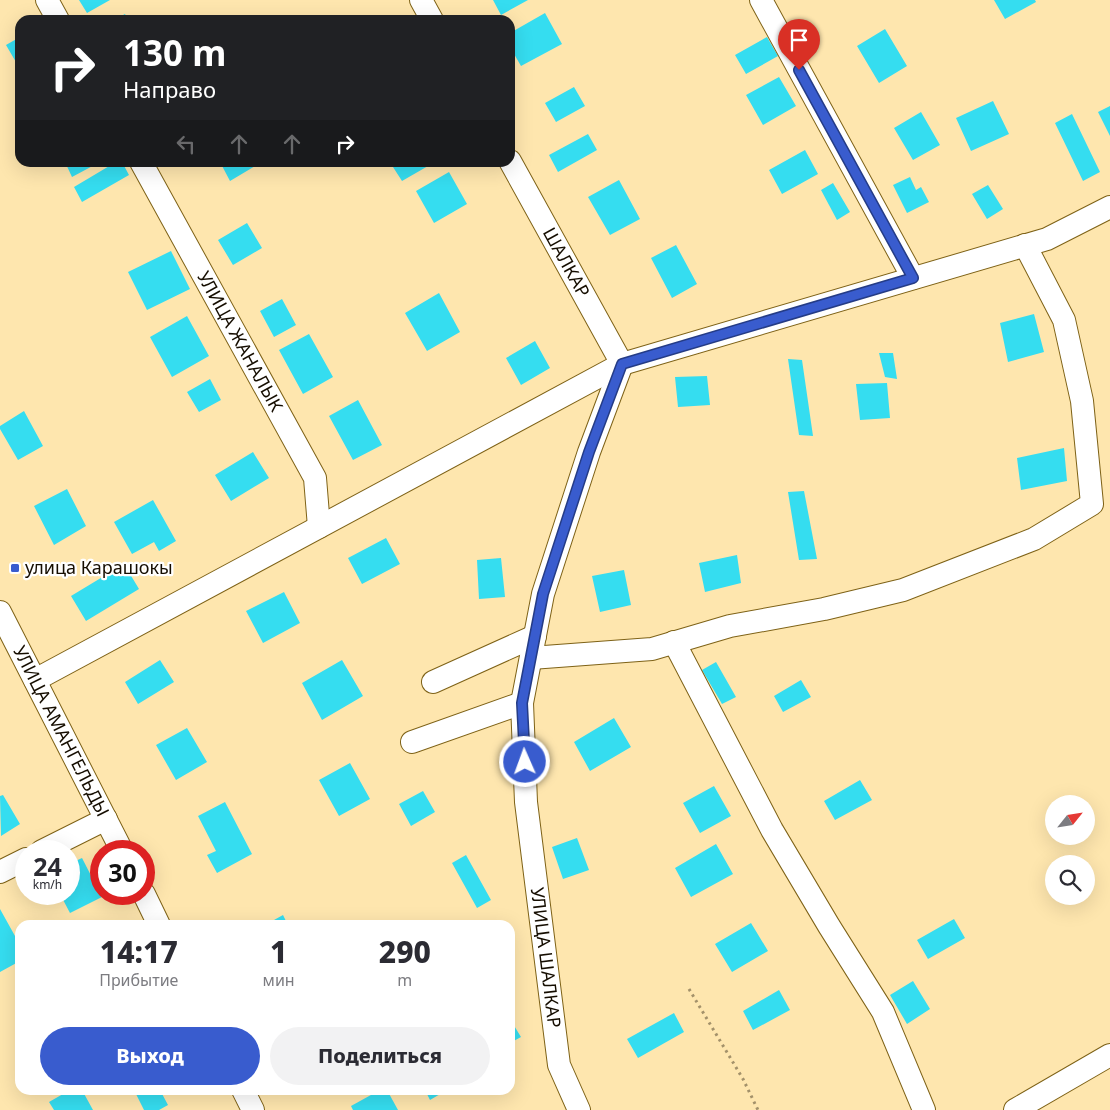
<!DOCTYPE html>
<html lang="ru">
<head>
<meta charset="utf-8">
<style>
  :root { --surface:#fff; --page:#f2f2f3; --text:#2b2b33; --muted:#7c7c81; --accent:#395cce }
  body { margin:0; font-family:"Noto Sans",sans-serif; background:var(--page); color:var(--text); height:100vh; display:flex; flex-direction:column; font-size:19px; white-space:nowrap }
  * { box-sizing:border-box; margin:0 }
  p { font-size:16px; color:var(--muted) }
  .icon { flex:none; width:28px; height:28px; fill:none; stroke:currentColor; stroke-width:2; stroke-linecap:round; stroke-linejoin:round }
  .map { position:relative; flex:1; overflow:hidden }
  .drawer { position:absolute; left:15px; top:920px; width:500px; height:175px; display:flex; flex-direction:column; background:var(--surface); border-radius:15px; box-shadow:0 5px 20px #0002 }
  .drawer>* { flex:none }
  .guide { position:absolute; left:15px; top:15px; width:500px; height:152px; border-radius:15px; box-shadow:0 5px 20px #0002; background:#202124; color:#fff; overflow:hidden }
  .needle { width:32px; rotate:60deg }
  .buttons { position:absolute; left:1045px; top:795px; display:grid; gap:10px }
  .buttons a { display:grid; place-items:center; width:50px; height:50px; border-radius:50%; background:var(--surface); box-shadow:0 5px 20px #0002; font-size:25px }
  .speed { position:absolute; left:15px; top:840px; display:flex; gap:10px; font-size:25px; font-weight:700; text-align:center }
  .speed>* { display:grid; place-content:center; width:65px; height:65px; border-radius:50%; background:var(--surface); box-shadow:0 5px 20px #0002; line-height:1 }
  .speed small { font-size:12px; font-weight:400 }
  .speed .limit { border:8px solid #d22; background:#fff; color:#111 }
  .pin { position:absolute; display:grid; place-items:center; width:42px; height:42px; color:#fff; margin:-51px -21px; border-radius:50% 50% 50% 0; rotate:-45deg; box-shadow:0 0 5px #0007 }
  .pin .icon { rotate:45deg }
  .me { position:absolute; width:55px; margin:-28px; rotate:358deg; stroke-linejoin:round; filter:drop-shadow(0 0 4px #0008) }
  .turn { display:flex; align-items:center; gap:18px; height:105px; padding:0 25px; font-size:22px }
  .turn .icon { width:65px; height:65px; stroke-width:2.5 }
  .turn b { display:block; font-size:35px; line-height:42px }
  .lanes { display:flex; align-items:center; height:48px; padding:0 25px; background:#0003; justify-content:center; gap:25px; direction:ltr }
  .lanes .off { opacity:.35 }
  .eta { display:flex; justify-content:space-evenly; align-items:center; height:85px; text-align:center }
  .eta b { font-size:30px; font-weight:800; line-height:35px }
  .action { display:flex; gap:10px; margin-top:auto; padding:10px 25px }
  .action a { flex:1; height:58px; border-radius:30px; background:var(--accent); color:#fff; font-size:20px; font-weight:800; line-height:58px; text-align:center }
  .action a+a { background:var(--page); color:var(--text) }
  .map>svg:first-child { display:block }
  .building { fill:#35ddf0 }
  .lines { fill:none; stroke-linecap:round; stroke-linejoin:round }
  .street-casing { stroke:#7e6217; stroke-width:24 }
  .path { stroke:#a3916a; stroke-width:3; stroke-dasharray:2.5 4; stroke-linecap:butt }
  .street { stroke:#fff; stroke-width:22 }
  .route-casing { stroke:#253c86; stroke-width:12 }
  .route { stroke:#395cce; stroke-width:9 }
  .poi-dot { fill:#395cce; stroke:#fff; stroke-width:2 }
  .labels { text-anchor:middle; stroke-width:4.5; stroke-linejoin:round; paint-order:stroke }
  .street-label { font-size:18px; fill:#150d00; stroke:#fff }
  .poi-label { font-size:18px; fill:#150d00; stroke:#fff; text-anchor:start }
</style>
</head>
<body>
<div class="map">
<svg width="1110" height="1110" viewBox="0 0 1110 1110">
  <rect width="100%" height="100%" fill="#fee6ae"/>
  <path class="building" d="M79,0H110L87,13Z
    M493,0H528L501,15Z
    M994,0H1035L1036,2L1005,19Z
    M545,13L562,44L521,66L510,47V33Z
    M125,14L128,20H113Z
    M885,29L907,66L879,83L857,46Z
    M20,37V69L6,45Z
    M767,37L778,56L746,74L735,55Z
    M779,77L796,106L763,125L746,95Z
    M574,87L585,106L556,122L545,103Z
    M993,101L1009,134L971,151L956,118Z
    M1110,106V136L1098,112Z
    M921,112L940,145L913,160L894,128Z
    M1072,114L1100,172L1083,181L1055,123Z
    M588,134L597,150L558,172L549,155Z
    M805,150L818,174L782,194L769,170Z
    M65,162H100L72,177Z
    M116,162H122L129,175L82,202L74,187Z
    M220,162H262L230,181Z
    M400,162H435L402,181L393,167Z
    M449,172L467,204L434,223L416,191Z
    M910,177L916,190L921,187L929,202L907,213L893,185Z
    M619,180L640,219L610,235L588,197Z
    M833,183L850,212L837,220L821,190Z
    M988,185L1003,209L987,219L972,194Z
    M247,223L262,248L233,265L218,240Z
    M676,245L697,284L672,298L651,258Z
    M171,251L190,289L147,310L128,272Z
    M439,293L460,332L427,351L405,313Z
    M282,299L296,325L274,337L260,311Z
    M1034,314L1044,352L1008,362L1000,323Z
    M187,316L209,356L172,377L150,337Z
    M309,334L333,377L303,394L279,350Z
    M535,341L550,368L521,385L506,358Z
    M879,353H893L897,379L885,377Z
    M788,359L802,360L813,436L799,435Z
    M707,376L710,405L678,407L675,377Z
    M210,379L221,400L199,412L187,392Z
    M887,383L890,418L860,420L856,384Z
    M358,400L382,445L353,460L329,416Z
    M24,411L43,446L18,460L0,429V426Z
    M1064,448L1067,481L1021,490L1017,458Z
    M253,452L269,478L231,501L215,475Z
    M67,489L86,526L54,545L34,506Z
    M804,491L817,559L799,560L788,492Z
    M153,500L176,541L159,551L154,542L132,554L114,522Z
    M386,538L400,564L362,584L348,558Z
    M737,555L741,583L705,592L699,563Z
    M501,558L505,597L479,599L477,560Z
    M124,564L139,589L86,621L71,596Z
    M624,570L631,605L600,612L592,576Z
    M284,592L300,623L263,643L246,611Z
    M160,660L174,682L138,704L125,682Z
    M342,660L363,696L322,720L302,683Z
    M716,662L736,697L722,704L702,670Z
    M801,680L811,697L783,712L774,696Z
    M614,718L631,747L590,771L574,742Z
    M187,728L207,762L176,780L156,745Z
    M350,763L370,799L339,816L319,780Z
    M860,780L872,800L835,820L824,801Z
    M714,786L731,816L700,833L683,803Z
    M423,791L435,812L411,826L399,804Z
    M3,795L20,824L1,836L0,796Z
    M225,802L252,854L217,873L207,855L216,851L198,816Z
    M577,838L589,870L563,879L552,847Z
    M716,844L733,874L691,897L675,868Z
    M466,855L491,900L477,908L452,863Z
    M82,858L102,897L70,913L60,894H69V864Z
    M0,909L20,945V961L0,972Z
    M283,915L288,925H265Z
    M954,919L965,938L928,959L917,940Z
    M751,923L768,951L732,972L715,944Z
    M913,981L930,1009L907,1024L890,995Z
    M779,990L790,1010L753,1030L743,1011Z
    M674,1013L684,1032L638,1058L627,1039Z
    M510,1019L521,1037L510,1043Z
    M70,1090H82L93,1110H54L49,1102Z
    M134,1090H160L168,1105L159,1110H144Z
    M380,1090H387L398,1110H353L351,1106Z
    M425,1090H447L430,1100Z"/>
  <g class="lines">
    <defs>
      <g id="street">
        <path d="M47,0L58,20"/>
        <path d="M421,0L432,20"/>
        <path d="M761,0L913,278"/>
        <path id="s1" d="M510,161L622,364L589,452L543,594L522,703L526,802L559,1065L579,1110"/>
        <path id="s2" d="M141,162L315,478L319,527"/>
        <path id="s3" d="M0,612L122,851"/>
        <path d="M674,642L772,830L829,926L883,1012L924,1110"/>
        <path d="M531,658L652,649L730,626L824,609L903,590L1034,539L1092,504L1082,401L1064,320L1025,245"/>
        <path d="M35,680L622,364L1047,239L1110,207"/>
        <path d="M433,682L535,636"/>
        <path d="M412,742L522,703"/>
        <path d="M42,851L106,819"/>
        <path d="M0,872L26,859"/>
        <path d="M144,894L159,925"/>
        <path d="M243,1090L253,1110"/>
        <path d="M1015,1110L1110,1055"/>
      </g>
    </defs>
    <use href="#street" class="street-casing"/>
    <path class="path" d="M689,989L743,1079L758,1110"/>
    <use href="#street" class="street"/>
  </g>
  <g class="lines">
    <defs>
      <path id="route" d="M525,762L522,703L543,594L589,452L622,364L913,278L799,70"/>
    </defs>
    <use href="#route" class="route-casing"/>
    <use href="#route" class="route"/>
  </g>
  <rect class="poi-dot" x="10" y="563" width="10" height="10" rx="2.5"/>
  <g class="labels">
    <g class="street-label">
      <text dy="6" stroke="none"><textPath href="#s1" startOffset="116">ШАЛКАР</textPath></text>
      <text dy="6" stroke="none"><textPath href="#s2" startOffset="205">УЛИЦА ЖАНАЛЫК</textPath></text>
      <text dy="6" stroke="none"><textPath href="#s3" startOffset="134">УЛИЦА АМАНГЕЛЬДЫ</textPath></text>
      <text dy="6" stroke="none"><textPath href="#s1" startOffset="842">УЛИЦА ШАЛКАР</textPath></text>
    </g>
    <g class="poi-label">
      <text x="25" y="574">улица Карашокы</text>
    </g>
  </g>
</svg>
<div class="buttons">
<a><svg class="needle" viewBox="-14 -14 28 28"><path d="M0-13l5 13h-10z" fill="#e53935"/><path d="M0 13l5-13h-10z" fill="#7c7c81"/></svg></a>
<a><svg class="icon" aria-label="search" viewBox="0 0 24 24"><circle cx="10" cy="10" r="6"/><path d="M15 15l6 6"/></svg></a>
</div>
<div class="speed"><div>24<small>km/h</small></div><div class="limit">30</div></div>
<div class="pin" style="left:799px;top:70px;background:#d93025"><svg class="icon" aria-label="arrive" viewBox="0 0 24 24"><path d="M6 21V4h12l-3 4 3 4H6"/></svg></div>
<svg class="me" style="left:525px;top:762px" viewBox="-20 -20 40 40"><circle r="17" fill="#395cce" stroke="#fff" stroke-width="3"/><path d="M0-11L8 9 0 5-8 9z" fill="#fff"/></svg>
<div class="guide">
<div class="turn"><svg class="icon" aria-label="right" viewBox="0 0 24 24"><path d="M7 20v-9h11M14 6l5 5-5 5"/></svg><div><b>130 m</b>Направо</div></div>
<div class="lanes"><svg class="icon off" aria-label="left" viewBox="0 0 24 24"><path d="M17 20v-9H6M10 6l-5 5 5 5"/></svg><svg class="icon off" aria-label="ahead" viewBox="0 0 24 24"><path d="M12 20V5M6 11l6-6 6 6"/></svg><svg class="icon off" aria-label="ahead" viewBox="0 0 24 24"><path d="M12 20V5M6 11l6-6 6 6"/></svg><svg class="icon" aria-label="right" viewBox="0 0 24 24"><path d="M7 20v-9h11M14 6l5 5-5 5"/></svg></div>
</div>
<section class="drawer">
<div class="eta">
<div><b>14:17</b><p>Прибытие</p></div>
<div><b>1</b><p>мин</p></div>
<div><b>290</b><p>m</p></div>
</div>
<div class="action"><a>Выход</a><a>Поделиться</a></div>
</section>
</div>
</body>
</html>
